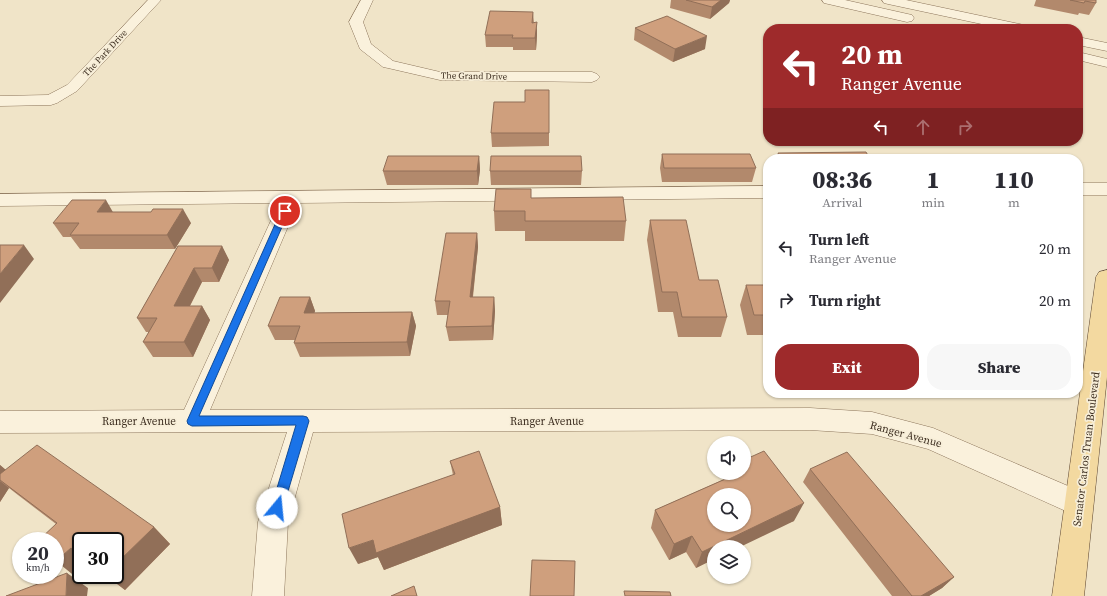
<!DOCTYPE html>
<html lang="en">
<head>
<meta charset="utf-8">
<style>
  :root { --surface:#fff; --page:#f7f7f7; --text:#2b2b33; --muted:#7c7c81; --accent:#9e2a2b }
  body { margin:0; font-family:"Source Serif 4",serif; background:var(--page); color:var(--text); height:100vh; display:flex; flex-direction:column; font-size:15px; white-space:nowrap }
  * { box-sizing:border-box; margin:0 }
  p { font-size:13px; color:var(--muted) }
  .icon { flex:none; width:22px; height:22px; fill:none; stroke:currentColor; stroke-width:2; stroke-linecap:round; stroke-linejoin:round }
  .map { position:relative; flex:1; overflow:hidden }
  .side { position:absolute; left:763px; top:154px; width:320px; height:244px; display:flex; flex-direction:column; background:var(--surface); border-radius:16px; box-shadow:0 1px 3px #0004 }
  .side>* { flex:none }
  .banner { position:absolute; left:763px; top:24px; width:320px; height:122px; border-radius:16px; box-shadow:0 1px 3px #0004; background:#9e2a2b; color:#fff; overflow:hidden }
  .buttons { position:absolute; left:707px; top:436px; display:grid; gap:8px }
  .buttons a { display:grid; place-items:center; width:44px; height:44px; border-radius:50%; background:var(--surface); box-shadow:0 1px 3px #0004; font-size:20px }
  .speed { position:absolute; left:12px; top:532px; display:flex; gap:8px; font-size:20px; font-weight:700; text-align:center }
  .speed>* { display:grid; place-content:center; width:52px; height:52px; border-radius:50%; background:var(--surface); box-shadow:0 1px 3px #0004; line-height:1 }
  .speed small { font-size:10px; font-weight:400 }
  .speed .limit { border:2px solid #111; border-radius:6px; background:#fff; color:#111 }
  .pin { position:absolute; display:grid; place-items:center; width:34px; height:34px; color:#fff; margin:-17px; border:2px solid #fff; border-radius:50%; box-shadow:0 1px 4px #0007 }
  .me { position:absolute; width:44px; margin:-22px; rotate:17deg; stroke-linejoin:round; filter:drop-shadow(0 0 3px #0008) }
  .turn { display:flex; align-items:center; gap:14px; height:84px; padding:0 12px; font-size:18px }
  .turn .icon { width:52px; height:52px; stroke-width:2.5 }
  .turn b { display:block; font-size:28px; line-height:34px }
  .lanes { display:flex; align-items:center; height:38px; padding:0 12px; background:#0003; justify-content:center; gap:20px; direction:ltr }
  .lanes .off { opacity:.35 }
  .eta { display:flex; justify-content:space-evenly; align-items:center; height:68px; text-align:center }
  .eta b { font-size:24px; font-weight:800; line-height:28px }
  .primary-button { display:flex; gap:8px; margin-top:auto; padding:8px 12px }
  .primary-button a { flex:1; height:46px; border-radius:16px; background:var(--accent); color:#fff; font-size:16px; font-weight:800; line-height:46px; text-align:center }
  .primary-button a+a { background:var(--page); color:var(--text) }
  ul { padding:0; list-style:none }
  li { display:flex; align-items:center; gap:12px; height:52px; padding:0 12px }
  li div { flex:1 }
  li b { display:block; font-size:15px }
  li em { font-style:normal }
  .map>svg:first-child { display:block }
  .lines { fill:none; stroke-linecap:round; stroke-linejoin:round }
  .minor-casing { stroke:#8d765c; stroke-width:1 }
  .major-casing { stroke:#5b4430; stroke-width:1 }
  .minor { fill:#faf1dc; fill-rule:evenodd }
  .major { fill:#f3d9a0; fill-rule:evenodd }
  .wall { fill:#b2896c }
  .shaded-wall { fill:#916f58 }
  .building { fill:#cf9f7d; stroke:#916f58; fill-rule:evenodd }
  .route { fill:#1a73e8; stroke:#114b97 }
  .labels { text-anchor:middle; stroke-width:3.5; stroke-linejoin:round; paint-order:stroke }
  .far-street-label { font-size:9px; fill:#3d2e20; stroke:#f7eed8 }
  .street-label { font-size:11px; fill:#3d2e20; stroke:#f7eed8 }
</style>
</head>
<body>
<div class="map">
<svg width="1107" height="596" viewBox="0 0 1107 596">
  <rect width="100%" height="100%" fill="#f0e4c8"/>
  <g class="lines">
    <defs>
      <path id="minor" d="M148,0H161L77,91L57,103L51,105L0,106V96L48,95L67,85Z
        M361,0H373L363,22L371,44L393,61L440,72H592L597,74L600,77L597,80L592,82L440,80L388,68L383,67L360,49L349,22Z
        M822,0H845L912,15L914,18L912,21L907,22L824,3Z
        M882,0H906L1024,25L1029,26L1031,29H1005L888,4L884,3Z
        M1078,37L1107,43V51L1078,45Z
        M1078,52L1107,59V67L1078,60Z
        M1078,183H1107V195H1078Z
        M768,186V198L298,203L210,410L810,408L872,412L933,428L1089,495L1093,504L1089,513L1079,517L928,449L872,434L810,430L313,432L288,522L284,596H252L258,522L287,432L0,433V411L184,410L279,203L0,206V194Z"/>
      <path id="major" d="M1107,270V377L1084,596H1052L1096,277L1099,272Z"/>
    </defs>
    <use href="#minor" class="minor-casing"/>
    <use href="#major" class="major-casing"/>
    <use href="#minor" class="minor"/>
    <use href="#major" class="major"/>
  </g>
  <path class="wall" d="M671,0H730L729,3L710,19L670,8Z
    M1036,0H1096V3L1089,15L1079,13L1078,15L1034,6Z
    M533,12L534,23L537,35L536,50H513V47H486L485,35Z
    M635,28L705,49L673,62L634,40Z
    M549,90V146L492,147L491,133L525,102Z
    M778,153L870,159H776Z
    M662,154L756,168L752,182H662L660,168Z
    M479,156L480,170L478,185H387L383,171Z
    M490,171H582L581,185H491Z
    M532,198L626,221L624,241H525V231H495L494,211Z
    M112,212L191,223L175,249H80L71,237H63L53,223Z
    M650,220L699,280L727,317L721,337H678L673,312H658L647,240Z
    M477,233L478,247L473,297H494L495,311L493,340L449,341L446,327L448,315H437L435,301Z
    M178,246H222L229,260L219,282H202L190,306H202L210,320L193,357H153L143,342L149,332H146L137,318Z
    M746,285H768V335H747L740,305Z
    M310,297L315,311L314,313L412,312L416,326L410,356L300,357L294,343L295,340H275L268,326Z
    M744,460L794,521L714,547V559L696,568L686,552L669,560L651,528L655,510L736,474V473H744Z
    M450,461L500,507L502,525L384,570L378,557L358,564L453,475Z
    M0,465L6,470L154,527L170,544L125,590L105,575H115L81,541V574L77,578L56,524L18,495L9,488L0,502Z
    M810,469L954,577L942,588L929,596H892L803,482Z"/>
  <path class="shaded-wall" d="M721,0H730L729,3L710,19L712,7Z
    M537,22V35L536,50L535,38Z
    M707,36L705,49L673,62L675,49Z
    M479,156L480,170L478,185L477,171Z
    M106,200L114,214L97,212Z
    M183,209L191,223L175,249L167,235Z
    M477,233L478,247L471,311L470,297Z
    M24,245L34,259L0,303V274Z
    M222,246L229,260L219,282L212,268Z
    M194,268L202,282L182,321L174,306Z
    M310,297L315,311L310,327L304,313Z
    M494,297L495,311L493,340L492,326Z
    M202,306L210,320L193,357L184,342Z
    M412,312L416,326L410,356L407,342Z
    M0,465L15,478L0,480Z
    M0,481L9,488L0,502Z
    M804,503L794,521L740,547H714V559L696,568L702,552Z
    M500,507L502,525L384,570L378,557L358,564L349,548L373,540Z
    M154,527L170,544L125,590L106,575H115V565Z
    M692,536L686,552L669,560L674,544Z
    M71,548L81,556V574L77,578L56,561Z
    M67,573L88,588L87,596H66Z
    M954,577L942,588L929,596H921Z"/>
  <path class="building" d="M686,0H721L712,7Z
    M1070,0H1096V3L1085,1L1084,3Z
    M490,11L533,12L532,23L537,22L535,38H512L513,35H485Z
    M667,16L707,36L675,49L635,28Z
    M525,90H549V133H491L494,102H525Z
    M866,152L870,159H781L778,153Z
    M662,154H750L756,168H664Z
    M388,156H479L477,171H383Z
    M491,156H581L582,171H490Z
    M496,189H531V198L623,197L626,221H525V211H494Z
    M72,200H106L97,212H151L153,209H183L167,235H70L79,223H53Z
    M650,220H686L699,280H718L727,317H682L677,292H662Z
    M446,233H477L470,297H494L492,326L446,327L450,301H435Z
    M0,245H24L0,274Z
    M178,246H222L212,268H194L174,306H202L184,342H143L157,318H137Z
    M746,285H768V315H754Z
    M280,297H310L304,313L412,312L407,342L294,343L300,326H268Z
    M37,445L154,527L115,565V541H81V556L71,548L56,561L55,560V541H38L57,523L0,480V474Z
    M479,451L500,507L376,553L373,540L349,548L342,514L455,474L450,461Z
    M764,451L804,503L702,552L692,536L674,544L655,510L739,473H744V471L747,469L744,465V460ZM714,495H744V525H714Z
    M847,452L954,577L921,596H912L810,469Z
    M532,560L575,561L574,596H530Z
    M67,573L66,596H6Z
    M414,586L417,596H391Z
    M624,591L670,592L671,596H625Z"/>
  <path class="route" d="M285,208L289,211L199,416H303L307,417L309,421L283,508L281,512L277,513L273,512L271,508L296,425L192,426L188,424L187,421L281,211Z"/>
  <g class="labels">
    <g class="far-street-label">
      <text transform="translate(105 53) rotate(-47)" y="3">The Park Drive</text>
      <text transform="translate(474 76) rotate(1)" y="3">The Grand Drive</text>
    </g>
    <g class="street-label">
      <text x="139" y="425">Ranger Avenue</text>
      <text x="547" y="425">Ranger Avenue</text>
      <text transform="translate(906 434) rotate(15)" y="4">Ranger Avenue</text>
      <text transform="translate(1086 449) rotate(-83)" y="4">Senator Carlos Truan Boulevard</text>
    </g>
  </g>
</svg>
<div class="buttons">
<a><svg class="icon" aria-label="sound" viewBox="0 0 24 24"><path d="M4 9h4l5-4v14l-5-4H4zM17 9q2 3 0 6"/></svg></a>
<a><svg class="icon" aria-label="search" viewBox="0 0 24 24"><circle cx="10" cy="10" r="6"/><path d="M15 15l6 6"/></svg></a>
<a><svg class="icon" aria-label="layers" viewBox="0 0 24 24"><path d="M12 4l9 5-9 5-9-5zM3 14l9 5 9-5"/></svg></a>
</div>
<div class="speed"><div>20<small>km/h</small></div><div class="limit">30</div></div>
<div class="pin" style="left:285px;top:211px;background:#d93025"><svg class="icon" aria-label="arrive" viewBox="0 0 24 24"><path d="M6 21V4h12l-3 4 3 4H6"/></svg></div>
<svg class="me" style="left:277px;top:508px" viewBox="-20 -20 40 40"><circle r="19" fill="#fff"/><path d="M0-13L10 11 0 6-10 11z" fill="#1a73e8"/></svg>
<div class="banner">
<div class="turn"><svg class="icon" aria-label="left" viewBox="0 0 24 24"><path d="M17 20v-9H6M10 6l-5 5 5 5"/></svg><div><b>20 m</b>Ranger Avenue</div></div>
<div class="lanes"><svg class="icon" aria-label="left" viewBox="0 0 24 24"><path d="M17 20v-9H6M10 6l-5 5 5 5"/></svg><svg class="icon off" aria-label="ahead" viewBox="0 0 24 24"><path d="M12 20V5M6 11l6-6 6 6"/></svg><svg class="icon off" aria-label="right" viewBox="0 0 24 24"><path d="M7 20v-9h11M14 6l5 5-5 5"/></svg></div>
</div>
<section class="side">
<div class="eta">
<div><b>08:36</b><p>Arrival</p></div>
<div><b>1</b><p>min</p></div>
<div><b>110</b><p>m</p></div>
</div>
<ul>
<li><svg class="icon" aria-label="left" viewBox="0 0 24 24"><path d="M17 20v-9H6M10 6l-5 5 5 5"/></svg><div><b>Turn left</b><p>Ranger Avenue</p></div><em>20 m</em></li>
<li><svg class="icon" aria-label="right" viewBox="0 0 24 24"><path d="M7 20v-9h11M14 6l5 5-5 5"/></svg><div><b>Turn right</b></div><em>20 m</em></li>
</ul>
<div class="primary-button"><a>Exit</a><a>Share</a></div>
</section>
</div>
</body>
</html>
